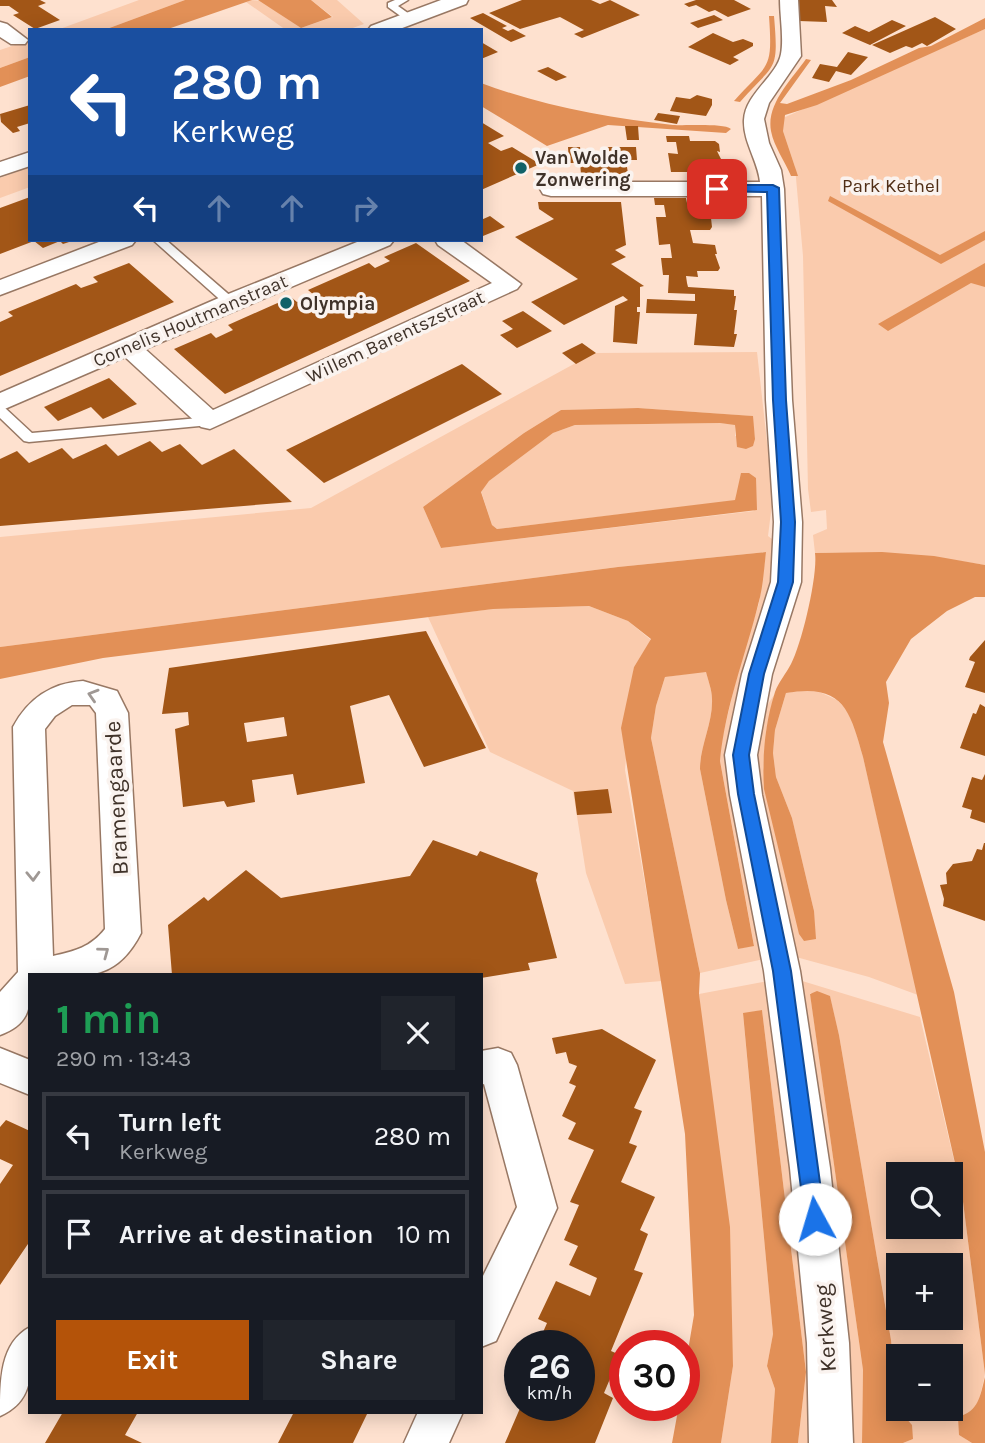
<!DOCTYPE html>
<html lang="en">
<head>
<meta charset="utf-8">
<style>
  :root { --surface:#171b24; --page:#20242c; --text:#f1f3f6; --muted:#9ea1a6; --line:#363941; --accent:#b45309 }
  body { margin:0; font-family:Karla,sans-serif; background:var(--page); color:var(--text); height:100vh; display:flex; flex-direction:column; font-size:26px; white-space:nowrap }
  * { box-sizing:border-box; margin:0 }
  p { font-size:23px; color:var(--muted) }
  .icon { flex:none; width:38px; height:38px; fill:none; stroke:currentColor; stroke-width:2; stroke-linecap:round; stroke-linejoin:round }
  .map { position:relative; flex:1; overflow:hidden }
  .drawer { position:absolute; left:28px; top:973px; width:455px; height:441px; display:flex; flex-direction:column; background:var(--surface); border-radius:0px; box-shadow:0 4px 18px #0003 }
  .drawer>* { flex:none }
  .hud { position:absolute; left:28px; top:28px; width:455px; height:214px; border-radius:0px; box-shadow:0 4px 18px #0003; background:#1a4fa0; color:#fff; overflow:hidden }
  .controls { position:absolute; left:886px; top:1162px; display:grid; gap:14px }
  .controls a { display:grid; place-items:center; width:77px; height:77px; border-radius:0px; background:var(--surface); box-shadow:0 4px 18px #0003; font-size:35px }
  .speed { position:absolute; left:504px; top:1330px; display:flex; gap:14px; font-size:35px; font-weight:700; text-align:center }
  .speed>* { display:grid; place-content:center; width:91px; height:91px; border-radius:50%; background:var(--surface); box-shadow:0 4px 18px #0003; line-height:1 }
  .speed small { font-size:18px; font-weight:400 }
  .speed .limit { border:10px solid #d22; background:#fff; color:#111 }
  .pin { position:absolute; display:grid; place-items:center; width:60px; height:60px; color:#fff; margin:-30px; border-radius:14px; box-shadow:0 4px 10px #0006 }
  .me { position:absolute; width:77px; margin:-38px; rotate:354deg; stroke-linejoin:round; filter:drop-shadow(0 0 5px #0008) }
  .turn { display:flex; align-items:center; gap:24px; height:147px; padding:0 28px; font-size:32px }
  .turn .icon { width:91px; height:91px; stroke-width:2.5 }
  .turn b { display:block; font-size:49px; line-height:60px }
  .lanes { display:flex; align-items:center; height:66px; padding:0 28px; background:#0003; justify-content:center; gap:35px; direction:ltr }
  .lanes .off { opacity:.35 }
  .round { display:grid; place-items:center; flex:none; width:74px; height:74px; border-radius:0px; background:var(--page) }
  .overview { display:flex; align-items:center; justify-content:space-between; height:119px; padding:0 28px }
  h1 { font-size:42px; font-weight:700; line-height:52px; color:#1e9e55 }
  .cta { display:flex; gap:14px; margin-top:auto; padding:14px 28px }
  .cta a { flex:1; height:80px; border-radius:0px; background:var(--accent); color:#fff; font-size:28px; font-weight:700; line-height:80px; text-align:center }
  .cta a+a { background:var(--page); color:var(--text) }
  ul { padding:0; list-style:none }
  li { display:flex; align-items:center; gap:21px; height:88px; margin:0 14px 10px; padding:0 14px; border:4px solid var(--line); border-radius:0px }
  li div { flex:1 }
  li b { display:block; font-size:26px }
  li em { font-style:normal }
  .map>svg:first-child { display:block }
  .green { fill:#facbad; fill-rule:evenodd }
  .water { fill:#e29057 }
  .building { fill:#a25617; fill-rule:evenodd }
  .lines { fill:none; stroke-linecap:round; stroke-linejoin:round }
  .service-casing { stroke:#987864; stroke-width:3 }
  .minor-casing { stroke:#987864; stroke-width:3 }
  .service { fill:#fff; fill-rule:evenodd }
  .minor { fill:#fff; fill-rule:evenodd }
  .oneway { stroke:#9f9894 }
  .route { fill:#1a73e8; stroke:#114b97; stroke-width:2 }
  .poi-dot { fill:#106168; stroke:#faf3ef; stroke-width:2.5 }
  .labels { text-anchor:middle; stroke-width:7; stroke-linejoin:round; paint-order:stroke }
  .far-poi-label { font-size:19px; font-weight:bold; fill:#3f3229; stroke:#faf3ef; text-anchor:start }
  .far-park-label { font-size:19px; fill:#502e16; stroke:#faf3ef }
  .far-street-label { font-size:19px; fill:#3f3229; stroke:#faf3ef }
  .street-label { font-size:23px; fill:#3f3229; stroke:#faf3ef }
</style>
</head>
<body>
<div class="map">
<svg width="985" height="1443" viewBox="0 0 985 1443">
  <rect width="100%" height="100%" fill="#fee1cf"/>
  <path class="green" d="M139,0H185L104,30H57Z
    M251,0L261,1L301,28L333,17L311,0H337L364,24L347,30H286L246,2Z
    M985,29V565C928,555 873,552 815,553L813,535L827,529L826,510L811,512L808,489L803,256L795,167L783,131V118Z
    M30,40V57L0,68V50Z
    M30,167V187L0,198V178Z
    M757,352L773,496L768,536L780,545L776,577L747,670L764,959L700,973L651,738L656,706L665,677L706,671C708,680 712,690 712,699C713,723 700,745 700,769L726,900L738,949L754,945L720,761L722,739L739,667L759,603L766,552L618,567L0,647V537L311,508L594,353ZM638,408L752,416L755,439L735,436V424L720,423L575,425L553,433L489,481L481,491L492,525L497,529L724,502L736,500L737,491L754,511L441,548L423,507L524,433L561,410Z
    M589,606L628,621L651,640L634,667L625,770L662,981L625,984L586,873L573,791L490,752L428,617L492,609Z
    M813,689L837,700L851,714L863,757L918,995L869,977L796,957L754,773L760,716L774,695L766,731L763,768L814,911L792,818L776,777L773,753L775,730L786,693Z
    M799,980L920,1017L962,1194L985,1374L978,1405L968,1414L959,1435L972,1443H903L913,1439L898,1409H950V1356H898V1403L891,1340L839,1035L830,997L810,993L863,1370L862,1443H844ZM898,1174H950V1227H898ZM898,1265H950V1318H898Z
    M768,981L798,1194L815,1443H798L806,1372L762,1010L743,1014L773,1334L767,1366L775,1389L771,1443H721L733,1366L699,994Z"/>
  <path class="water" d="M185,0H252L165,30H104Z
    M258,0H311L332,17L301,28Z
    M769,16H774C779,74 775,62 740,102L734,101C768,62 773,73 769,16Z
    M985,18V29L974,34L817,105L785,115L783,131L798,176H791C785,161 774,147 771,131C766,104 792,79 806,59L811,60L780,103L787,104L851,80L919,48L931,46Z
    M30,57V76L0,87V68Z
    M481,83C542,106 609,118 673,125C687,126 723,123 731,129L726,133L608,125L547,146L481,106Z
    M830,196L940,255L985,231V240L941,264L828,201Z
    M985,263V287L971,283L888,331L878,324Z
    M638,408L753,416L755,439L753,446L746,449L737,447L735,425L720,423L575,425L553,433L489,481L481,492L492,525L497,529L735,500L741,473H749L756,478L757,510L441,548L423,507L524,433L561,410Z
    M766,552C764,569 763,588 758,605C745,657 725,707 720,761L754,946L738,949L726,900L700,769C700,745 713,723 712,699C712,690 708,680 706,672L665,677L656,706L651,738L700,973L699,994L730,1227L733,1366L721,1443H672L679,1405H684V1374L694,1315L685,1134L621,728L634,667L651,639L628,621L589,606L493,609L103,658L0,679V647L618,567Z
    M882,552L934,556L985,565V597H975L947,611L911,639L886,682L889,703L883,742L954,992L985,1152V1374L962,1194L863,757C850,710 843,683 786,693L775,730L773,753L776,777L792,818L814,911L816,939L804,941L799,934L764,789C762,757 765,723 775,692C779,681 786,674 791,664C802,643 818,575 815,553Z
    M817,991L830,996L839,1035L891,1340L898,1409L912,1425L913,1439L903,1443H862L863,1370L810,994Z
    M762,1010L806,1372L798,1443H771L775,1389L767,1366L773,1334L743,1013Z
    M985,1377V1443H972L959,1435L958,1417C979,1411 980,1396 985,1377Z"/>
  <path class="building" d="M0,0H40L46,3L38,6L60,20L35,29L13,15L19,13L9,6H0Z
    M522,0H591L600,4L610,0L640,15L582,38L574,34L584,30L560,17L520,29L489,13Z
    M696,0H734L751,9L728,17L715,10L709,12L696,5L689,7L684,4Z
    M798,0H832L837,7L825,6L827,22L799,21Z
    M483,13L507,26L502,28L508,31L513,29L526,36L511,42L470,18Z
    M714,15L723,20L698,28L690,23Z
    M935,17L956,29L927,46L922,43L912,48L906,46L890,53L872,45Z
    M892,20L906,26L870,45L842,33L855,26L869,32Z
    M713,33L733,42L743,39L753,43V46L733,57L739,60L730,65L688,47Z
    M481,42L498,52L481,59Z
    M848,52L868,57L851,75L836,71L829,82L812,78L820,64L837,67Z
    M548,67L567,77L556,81L537,71Z
    M697,95L712,99V105L706,116L670,111L676,97L690,99Z
    M30,105V123L17,127L20,131L13,133L1,122L0,114Z
    M658,113L680,116L677,124L654,120Z
    M481,122L504,136L488,143L501,151L512,147L540,164L481,190Z
    M625,126H638L639,140H627Z
    M666,136H689L690,141H715L719,144L720,152L717,151L723,163L695,165L696,172H671L668,153L678,154L676,142H667Z
    M568,147H580L581,152H602V147H636L637,160H626L628,174L586,175L581,174L580,163H569Z
    M30,197V240H75L63,244L60,241L43,248L34,241L0,254V208Z
    M654,198H686L687,203L708,206L710,214L707,217L711,218L712,227L710,230H690L693,243L715,245L717,254H715L720,268L718,271H697L698,277L686,276L687,283L688,287L734,290V296H736L734,310H737L734,334H737L734,347L694,345L697,314L646,313L647,299L695,301V294L668,293L669,275H663L661,258H672L670,244L659,245L656,217H666L664,205H655Z
    M538,202H621L626,245L615,250L626,257L611,264L644,286L640,287V307H637V312H640L637,344L613,342L615,306L628,300L623,296L564,325L531,302L578,279L515,237L554,219L539,209Z
    M490,216L505,227L483,236L481,220Z
    M416,243L470,281L225,394L174,349L211,333L216,338L233,330L228,325L291,297L297,302L314,295L308,290L369,263L375,268L390,261L384,257Z
    M129,263L174,302L0,376V322L13,316L8,312L76,284L81,288L98,282L93,277Z
    M523,311L552,331L517,348L500,335L513,329L502,321Z
    M582,343L596,353L576,364L562,353Z
    M462,364L502,394L324,483L286,450Z
    M109,378L137,404L103,419L91,407L58,421L44,407Z
    M150,441L162,452L180,444L202,465L234,449L292,502L0,526V459L17,451L29,463L62,448L73,459L106,444L118,456Z
    M426,631L486,748L424,767L389,695L350,706L365,783L297,795L293,774L252,780L255,802L227,807L224,801L183,807L175,729L189,725L188,712L162,714L169,668ZM284,717L287,736L247,742L244,723Z
    M985,640V693L965,687L975,662L969,660L970,657Z
    M980,704L985,707V756L960,748L973,713L976,714Z
    M985,774V823L970,818L972,810L962,807L972,777L982,780Z
    M608,789L612,813L577,815L574,792Z
    M433,840L477,856L480,851L538,873L536,880L557,958L528,963L530,970L481,978V975H172L168,925L204,897L208,901L246,870L281,898L286,897L410,876Z
    M984,843H985V921L943,906L944,899L940,885L947,884L946,873L953,864L972,861L977,849L982,850Z
    M602,1029L656,1060L634,1108L642,1111L629,1143L637,1146L621,1182L655,1197L640,1230L648,1234L634,1270L643,1273L611,1351L620,1355L604,1393L613,1398L595,1443H505L521,1406L540,1415L545,1405H579V1346H537L547,1323L538,1319L556,1281L590,1296L597,1278L569,1265L578,1246L564,1240L579,1205L570,1202L594,1150L568,1139L576,1123L562,1116L576,1086L569,1083L577,1066L569,1063L566,1052L556,1054L552,1038Z
    M6,1120L30,1131V1241L0,1285V1184L13,1165L0,1159V1127Z
    M63,1412H138L125,1435L142,1443H45Z
    M294,1412H368L353,1443H278Z"/>
  <g class="lines">
    <defs>
      <path id="service" d="M395,0H408L398,6L412,16V20H406L388,7V3Z
        M153,240H166L234,299V305H226Z
        M0,407L5,408L32,433L210,417L217,421L210,425L29,442L24,441L0,418Z"/>
      <path id="minor" d="M441,0H468L466,4L397,30H368L371,26Z
        M780,0H798L801,56L769,103L764,119L769,143L781,170L784,189L792,400L802,522L801,582L772,674L757,755L762,795L800,971L830,1168L849,1343L853,1443H809L807,1343L790,1168L764,971L730,795L725,755L742,674L771,582L774,522L766,400L762,196H551L543,194L540,189L543,184L551,182H760C758,161 743,142 744,120C745,94 777,76 781,54C784,38 780,17 780,0Z
        M0,22L7,24L28,40L25,44H11L0,37Z
        M30,152V166L0,176V162Z
        M104,240H136L132,245L0,295V280Z
        M362,240H394L390,245L145,349L213,410L492,283L438,245L435,240H461L521,284L517,289L210,429L201,427L125,357L0,411V393L221,297Z
        M83,681L117,691L128,713L141,933C114,986 80,975 30,975C30,1004 33,1023 0,1035V992L18,972L13,727C28,699 51,683 83,681ZM72,705H90L96,713L105,929C91,947 75,951 53,956L45,729L55,716Z
        M0,1048L30,1060V1095L0,1083Z
        M498,1048L511,1053L517,1065L557,1208L496,1341L481,1347V1280L517,1207L484,1084L481,1085V1051Z
        M30,1327C30,1363 39,1399 0,1416C0,1380 0,1343 30,1327Z
        M418,1412H463L449,1443H404Z"/>
    </defs>
    <use href="#service" class="service-casing"/>
    <use href="#minor" class="minor-casing"/>
    <use href="#service" class="service"/>
    <use href="#minor" class="minor"/>
  </g>
  <defs><path id="oneway-chevron" d="M-2-3.5L2.5 0L-2 3.5" fill="none" stroke-width="1.6" stroke-linecap="round" stroke-linejoin="round" transform="scale(1.75)"/></defs>
  <g class="oneway">
    <use href="#oneway-chevron" transform="translate(93 695) rotate(-163)"/>
    <use href="#oneway-chevron" transform="translate(33 876) rotate(88)"/>
    <use href="#oneway-chevron" transform="translate(104 952) rotate(-37)"/>
  </g>
  <path class="route" d="M717,185H773L779,188L786,400L795,522L793,582L764,674L749,755L754,794L791,971L825,1219L822,1225L815,1228L808,1225L805,1219L773,971L738,794L733,755L749,674L778,582L781,522L773,400L767,192L713,191V186Z"/>
  <g class="poi-dot">
    <circle cx="521" cy="168" r="7"/>
    <circle cx="286" cy="303" r="7"/>
  </g>
  <g class="labels">
    <g class="far-poi-label">
      <text x="535" y="164">Van Wolde<tspan x="535" dy="22">Zonwering</tspan></text>
      <text x="300" y="310">Olympia</text>
    </g>
    <g class="far-park-label">
      <text x="891" y="192">Park Kethel</text>
    </g>
    <g class="far-street-label">
      <text transform="translate(190 320) rotate(-23)" y="7">Cornelis Houtmanstraat</text>
      <text transform="translate(395 336) rotate(-25)" y="7">Willem Barentszstraat</text>
    </g>
    <g class="street-label">
      <text transform="translate(116 798) rotate(-93)" y="8">Bramengaarde</text>
      <text transform="translate(825 1328) rotate(-94)" y="8">Kerkweg</text>
    </g>
  </g>
</svg>
<div class="controls">
<a><svg class="icon" aria-label="search" viewBox="0 0 24 24"><circle cx="10" cy="10" r="6"/><path d="M15 15l6 6"/></svg></a>
<a>+</a>
<a>−</a>
</div>
<div class="speed"><div>26<small>km/h</small></div><div class="limit">30</div></div>
<div class="pin" style="left:717px;top:189px;background:#d93025"><svg class="icon" aria-label="arrive" viewBox="0 0 24 24"><path d="M6 21V4h12l-3 4 3 4H6"/></svg></div>
<svg class="me" style="left:815px;top:1219px" viewBox="-20 -20 40 40"><circle r="19" fill="#fff"/><path d="M0-13L10 11 0 6-10 11z" fill="#1a73e8"/></svg>
<div class="hud">
<div class="turn"><svg class="icon" aria-label="left" viewBox="0 0 24 24"><path d="M17 20v-9H6M10 6l-5 5 5 5"/></svg><div><b>280 m</b>Kerkweg</div></div>
<div class="lanes"><svg class="icon" aria-label="left" viewBox="0 0 24 24"><path d="M17 20v-9H6M10 6l-5 5 5 5"/></svg><svg class="icon off" aria-label="ahead" viewBox="0 0 24 24"><path d="M12 20V5M6 11l6-6 6 6"/></svg><svg class="icon off" aria-label="ahead" viewBox="0 0 24 24"><path d="M12 20V5M6 11l6-6 6 6"/></svg><svg class="icon off" aria-label="right" viewBox="0 0 24 24"><path d="M7 20v-9h11M14 6l5 5-5 5"/></svg></div>
</div>
<section class="drawer">
<div class="overview"><div><h1>1 min</h1><p>290 m · 13:43</p></div><a class="round"><svg class="icon" aria-label="close" viewBox="0 0 24 24"><path d="M6 6l12 12M18 6L6 18"/></svg></a></div>
<ul>
<li><svg class="icon" aria-label="left" viewBox="0 0 24 24"><path d="M17 20v-9H6M10 6l-5 5 5 5"/></svg><div><b>Turn left</b><p>Kerkweg</p></div><em>280 m</em></li>
<li><svg class="icon" aria-label="arrive" viewBox="0 0 24 24"><path d="M6 21V4h12l-3 4 3 4H6"/></svg><div><b>Arrive at destination</b></div><em>10 m</em></li>
</ul>
<div class="cta"><a>Exit</a><a>Share</a></div>
</section>
</div>
</body>
</html>
